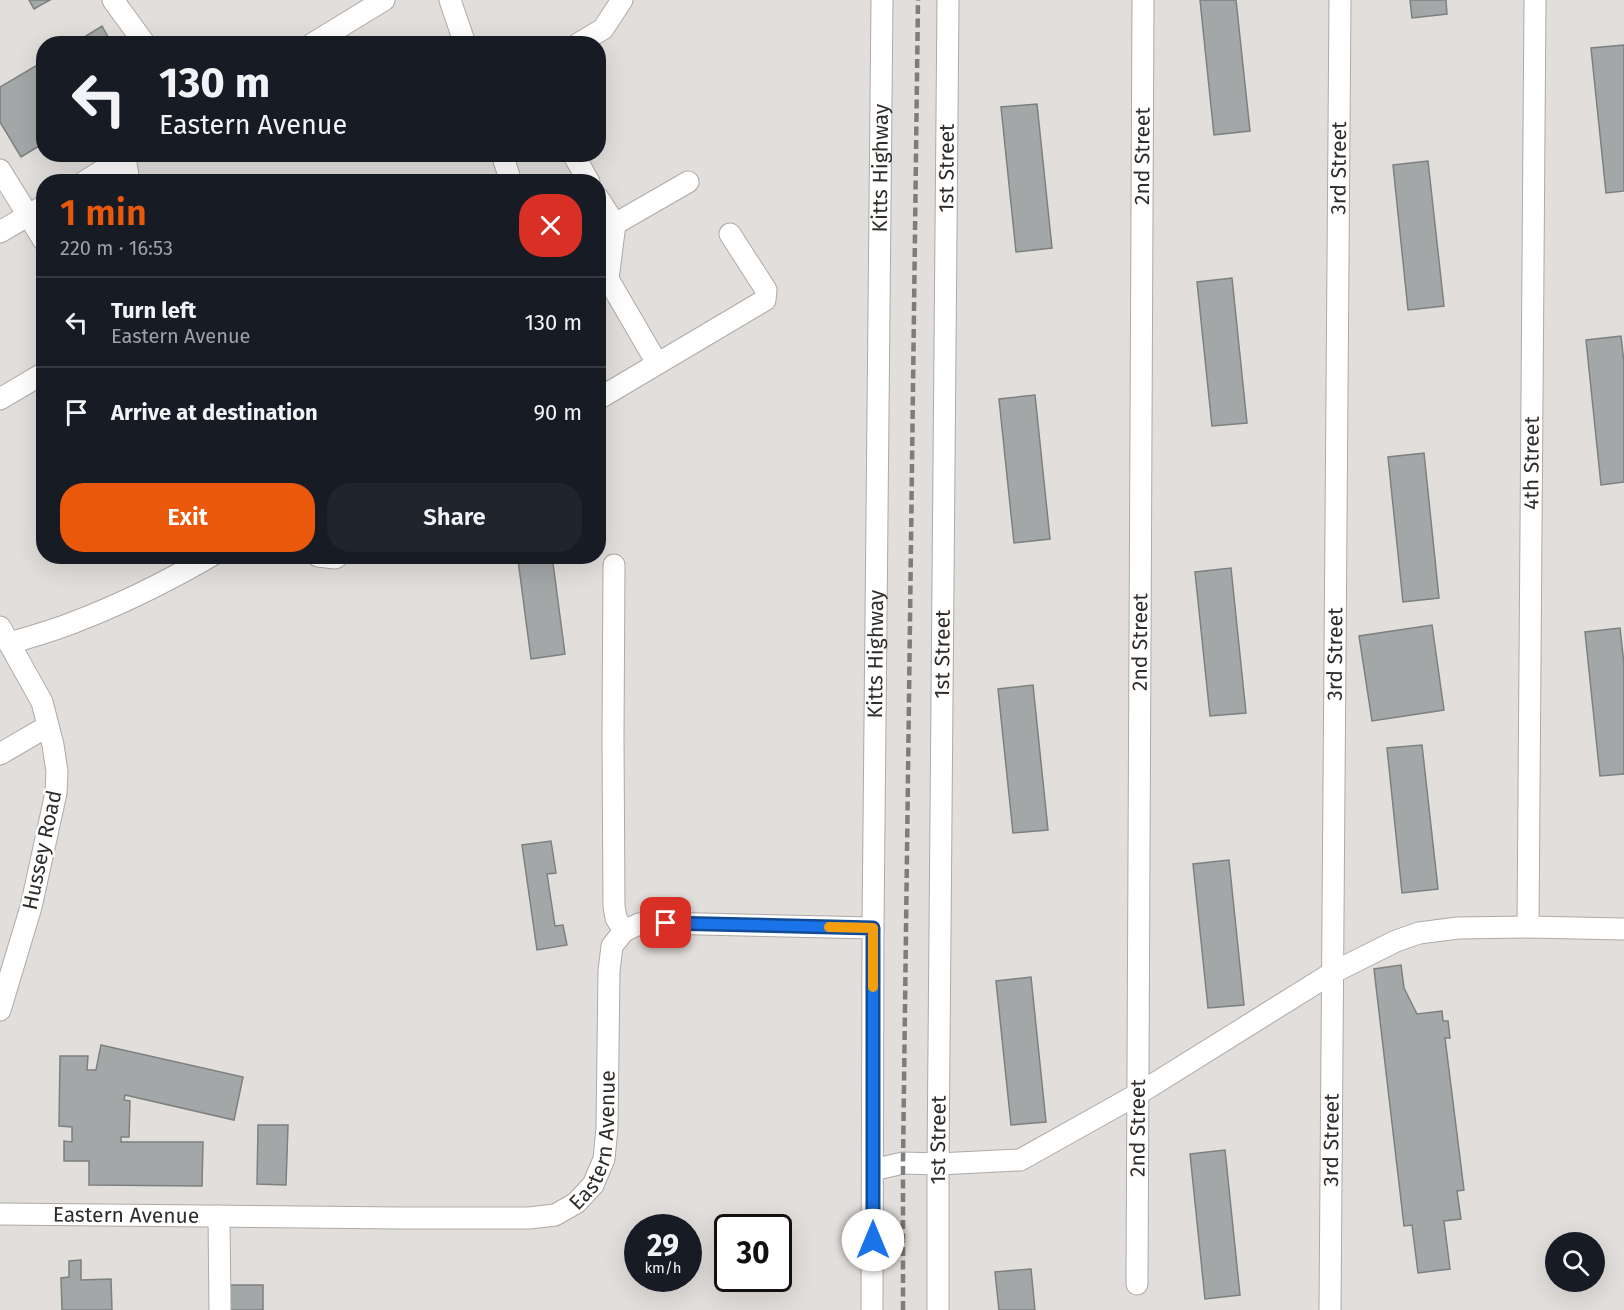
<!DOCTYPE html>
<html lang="en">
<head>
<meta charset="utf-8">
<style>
  :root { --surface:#171b24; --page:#20242c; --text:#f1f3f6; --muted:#9ea1a6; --line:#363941; --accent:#ea580c }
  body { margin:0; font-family:"Fira Sans",sans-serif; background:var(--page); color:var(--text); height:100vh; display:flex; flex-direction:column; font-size:22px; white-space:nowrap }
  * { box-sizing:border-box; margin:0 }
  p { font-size:20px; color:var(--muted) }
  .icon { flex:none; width:33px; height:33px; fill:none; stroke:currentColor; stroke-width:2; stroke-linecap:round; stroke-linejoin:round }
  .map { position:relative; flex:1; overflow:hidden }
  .side { position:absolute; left:36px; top:174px; width:570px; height:390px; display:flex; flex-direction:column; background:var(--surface); border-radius:24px; box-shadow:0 6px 24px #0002 }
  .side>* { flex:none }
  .hud { position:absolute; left:36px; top:36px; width:570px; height:126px; border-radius:24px; box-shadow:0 6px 24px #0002; background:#171b24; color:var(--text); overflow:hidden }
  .tools { position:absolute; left:1545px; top:1232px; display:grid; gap:12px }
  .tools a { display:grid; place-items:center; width:60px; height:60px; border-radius:50%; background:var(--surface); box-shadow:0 6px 24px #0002; font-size:30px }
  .speed { position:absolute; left:624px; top:1214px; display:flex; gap:12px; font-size:30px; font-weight:700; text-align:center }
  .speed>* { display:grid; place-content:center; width:78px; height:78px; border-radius:50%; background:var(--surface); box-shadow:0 6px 24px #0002; line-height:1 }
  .speed small { font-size:15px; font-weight:400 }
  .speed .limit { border:3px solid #111; border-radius:9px; background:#fff; color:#111 }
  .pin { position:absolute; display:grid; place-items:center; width:51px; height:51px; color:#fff; margin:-26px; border-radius:12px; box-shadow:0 3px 9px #0006 }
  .me { position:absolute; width:66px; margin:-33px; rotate:0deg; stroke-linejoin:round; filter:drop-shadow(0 0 4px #0008) }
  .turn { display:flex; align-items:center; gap:21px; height:126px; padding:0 24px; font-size:27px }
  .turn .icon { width:78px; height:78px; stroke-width:2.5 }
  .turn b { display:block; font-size:42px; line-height:51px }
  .round { display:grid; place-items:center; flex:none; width:63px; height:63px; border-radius:24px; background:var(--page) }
  .summary { display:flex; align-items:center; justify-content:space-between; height:102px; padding:0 24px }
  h1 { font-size:36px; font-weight:600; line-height:45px; color:var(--accent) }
  .action { display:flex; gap:12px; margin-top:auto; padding:12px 24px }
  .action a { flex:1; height:69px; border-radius:24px; background:var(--accent); color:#fff; font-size:24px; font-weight:600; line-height:69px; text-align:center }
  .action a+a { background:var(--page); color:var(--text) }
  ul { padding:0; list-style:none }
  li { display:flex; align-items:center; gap:18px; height:90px; padding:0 24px; border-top:2px solid var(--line) }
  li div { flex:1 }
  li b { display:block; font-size:22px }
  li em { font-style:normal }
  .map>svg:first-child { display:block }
  .building { fill:#a3a7a7; stroke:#7c8080; stroke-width:1.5 }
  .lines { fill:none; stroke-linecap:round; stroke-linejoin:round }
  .minor-casing { stroke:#adaaa8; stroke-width:23 }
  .minor { stroke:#fff; stroke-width:21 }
  .rail { stroke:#7f7d7b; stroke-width:4.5; stroke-dasharray:9 4.5; stroke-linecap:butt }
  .route-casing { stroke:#114b97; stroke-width:15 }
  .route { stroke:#1a73e8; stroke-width:10 }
  .slow { stroke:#f59e0b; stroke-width:10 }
  .labels { text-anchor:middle; stroke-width:5; stroke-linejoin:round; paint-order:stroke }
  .street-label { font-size:21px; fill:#2e2d2c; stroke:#fff }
</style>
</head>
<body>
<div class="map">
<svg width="1624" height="1310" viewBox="0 0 1624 1310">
  <rect width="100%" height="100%" fill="#e1dedb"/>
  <path class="building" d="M29,0H50L34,9Z
    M1200,0H1236L1250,131L1214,135Z
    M1410,0H1446L1447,14L1412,18Z
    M102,26L112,44H73Z
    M1624,45V191L1606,193L1591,48Z
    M44,61V143L21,157L0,122V87Z
    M1037,104L1052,248L1016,252L1001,107Z
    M1428,161L1444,306L1408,310L1393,165Z
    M1232,278L1247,423L1212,426L1197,282Z
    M1621,336L1624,363V482L1601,485L1586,340Z
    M1035,395L1050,539L1014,543L999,399Z
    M1424,453L1439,598L1403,602L1388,457Z
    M547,556H552L565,654L531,659L518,560Z
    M1231,568L1246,713L1210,716L1195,572Z
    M1432,625L1444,710L1372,721L1359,636Z
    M1620,628L1624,664V774L1600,776L1585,632Z
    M1033,685L1048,830L1013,833L998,689Z
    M1422,745L1438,889L1402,893L1387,748Z
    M551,841L556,873L547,874L555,926L563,925L567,945L537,950L522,845Z
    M1229,860L1244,1005L1208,1008L1193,864Z
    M1401,965L1404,988L1417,1014L1442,1011L1443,1021H1448L1450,1038H1445L1464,1190L1457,1191L1461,1219L1444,1221L1450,1269L1418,1273L1412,1225L1404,1226L1374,969Z
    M1031,977L1046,1122L1011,1125L996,981Z
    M101,1045L243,1077L234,1120L125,1095L124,1100L130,1101L129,1137H121V1142H203L202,1186L89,1185V1161H64V1141L72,1142V1127L59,1126L60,1056H88L87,1070H96Z
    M258,1125H288L286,1185L257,1184Z
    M1225,1150L1240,1295L1205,1299L1190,1154Z
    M81,1260V1280L111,1279L112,1310H62L61,1278L69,1277V1261Z
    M1031,1269L1035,1310H999L995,1272Z
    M230,1285H263V1310H229Z"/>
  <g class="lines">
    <defs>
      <g id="minor">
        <path d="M113,0L145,44"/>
        <path d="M450,0L465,44"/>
        <path d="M312,44L384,0"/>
        <path d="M578,44L603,29L622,0"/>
        <path d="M502,154L511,182"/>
        <path d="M573,154L589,182"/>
        <path d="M125,157L129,182"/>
        <path d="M0,170L44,241"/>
        <path d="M84,182L129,154"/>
        <path d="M598,198L615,224"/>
        <path d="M0,232L44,206"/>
        <path d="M657,363L608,279L615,224L688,182"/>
        <path d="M0,399L44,373"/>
        <path d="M598,399L765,300L766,290L730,234"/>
        <path d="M318,556L335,558L338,556"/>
        <path d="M614,565L613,737L614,906L616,918L624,931"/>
        <path d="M0,627L42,702L53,745L57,772L56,793L31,907L0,1010"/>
        <path d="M10,643C30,637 52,631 72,623C120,605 166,582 211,556"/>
        <path d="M0,754L48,726"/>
        <path id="s1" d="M1528,927L1535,0"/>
        <path d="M873,1170L903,1163L938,1164L1020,1160L1138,1094L1332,973L1396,941L1419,933L1458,928L1528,927L1624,929"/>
        <path id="s2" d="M0,1214L400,1218H529L555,1215L576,1203L593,1185L604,1159L607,1128L609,971L612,946L624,931L639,924L659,923L873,928"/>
        <path d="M219,1216L220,1310"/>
        <path id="s3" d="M1137,1284L1143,0"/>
        <path id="s4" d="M872,1310L873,928L882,0"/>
        <path id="s5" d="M938,1310V1164L948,0"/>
        <path id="s6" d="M1330,1310L1340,0"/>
      </g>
    </defs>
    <use href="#minor" class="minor-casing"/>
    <use href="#minor" class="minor"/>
    <path class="rail" d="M903,1310V1163L918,0"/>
  </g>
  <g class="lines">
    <defs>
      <path id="route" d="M666,923L873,928V1240"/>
    </defs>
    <use href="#route" class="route-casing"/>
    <use href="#route" class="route"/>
    <path class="slow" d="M829,927L873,928V987"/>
  </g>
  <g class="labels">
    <g class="street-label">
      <text dy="7" stroke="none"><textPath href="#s3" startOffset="1128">2nd Street</textPath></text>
      <text dy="7" stroke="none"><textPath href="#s4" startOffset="1142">Kitts Highway</textPath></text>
      <text dy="7" stroke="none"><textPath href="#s5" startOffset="1142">1st Street</textPath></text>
      <text dy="7" stroke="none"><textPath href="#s6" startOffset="1142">3rd Street</textPath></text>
      <text dy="7" stroke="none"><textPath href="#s1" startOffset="464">4th Street</textPath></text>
      <text dy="7" stroke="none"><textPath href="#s3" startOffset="642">2nd Street</textPath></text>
      <text dy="7" stroke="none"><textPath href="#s4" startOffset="656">Kitts Highway</textPath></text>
      <text dy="7" stroke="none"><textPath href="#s5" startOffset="656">1st Street</textPath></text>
      <text dy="7" stroke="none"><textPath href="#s6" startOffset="656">3rd Street</textPath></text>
      <text transform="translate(42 850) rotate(-78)" y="7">Hussey Road</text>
      <text dy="7" stroke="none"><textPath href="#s3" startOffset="156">2nd Street</textPath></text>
      <text dy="7" stroke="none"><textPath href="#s2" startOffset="648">Eastern Avenue</textPath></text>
      <text dy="7" stroke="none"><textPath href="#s5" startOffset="170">1st Street</textPath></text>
      <text dy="7" stroke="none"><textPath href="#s6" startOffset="170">3rd Street</textPath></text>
      <text dy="7" stroke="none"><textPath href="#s2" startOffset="126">Eastern Avenue</textPath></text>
    </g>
  </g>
</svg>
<div class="tools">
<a><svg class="icon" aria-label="search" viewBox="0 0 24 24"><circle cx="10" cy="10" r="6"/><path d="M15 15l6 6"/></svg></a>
</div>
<div class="speed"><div>29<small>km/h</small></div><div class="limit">30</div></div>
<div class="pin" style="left:666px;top:923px;background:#d93025"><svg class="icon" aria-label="arrive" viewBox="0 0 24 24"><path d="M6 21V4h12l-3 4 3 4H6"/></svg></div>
<svg class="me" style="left:873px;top:1240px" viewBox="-20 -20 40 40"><circle r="19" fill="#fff"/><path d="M0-13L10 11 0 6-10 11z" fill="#1a73e8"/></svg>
<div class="hud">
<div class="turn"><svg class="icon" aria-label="left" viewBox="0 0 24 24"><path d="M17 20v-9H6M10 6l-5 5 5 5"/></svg><div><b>130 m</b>Eastern Avenue</div></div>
</div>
<section class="side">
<div class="summary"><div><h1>1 min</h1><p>220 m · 16:53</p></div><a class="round" style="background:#d93025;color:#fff"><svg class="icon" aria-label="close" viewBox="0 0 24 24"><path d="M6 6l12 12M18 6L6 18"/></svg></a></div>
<ul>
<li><svg class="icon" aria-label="left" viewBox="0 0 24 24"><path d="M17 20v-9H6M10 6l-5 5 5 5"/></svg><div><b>Turn left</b><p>Eastern Avenue</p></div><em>130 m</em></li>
<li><svg class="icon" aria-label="arrive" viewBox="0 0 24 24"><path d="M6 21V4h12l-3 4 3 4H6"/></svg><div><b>Arrive at destination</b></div><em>90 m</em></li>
</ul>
<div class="action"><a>Exit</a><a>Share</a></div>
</section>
</div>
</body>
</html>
